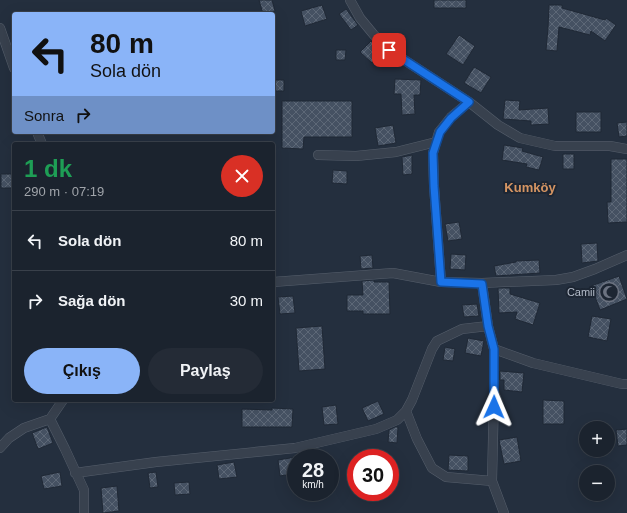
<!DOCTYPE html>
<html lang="tr">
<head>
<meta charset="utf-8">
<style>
  :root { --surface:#1b232e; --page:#242b36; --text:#f1f3f6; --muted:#a0a4aa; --line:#39404a; --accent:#8ab4f8 }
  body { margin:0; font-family:Helvetica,sans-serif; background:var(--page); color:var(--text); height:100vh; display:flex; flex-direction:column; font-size:15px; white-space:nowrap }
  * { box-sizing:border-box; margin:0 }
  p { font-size:13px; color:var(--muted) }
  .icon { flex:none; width:22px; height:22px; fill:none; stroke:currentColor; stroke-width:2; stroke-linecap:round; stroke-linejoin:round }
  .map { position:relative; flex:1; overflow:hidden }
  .panel { position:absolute; left:12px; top:142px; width:263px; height:260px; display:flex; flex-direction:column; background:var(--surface); border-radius:4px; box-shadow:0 4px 16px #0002,0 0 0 1px var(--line) }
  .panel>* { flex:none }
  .banner { position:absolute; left:12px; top:12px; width:263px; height:122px; border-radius:4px; box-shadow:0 4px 16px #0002,0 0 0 1px var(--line); background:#8ab4f8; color:#111; overflow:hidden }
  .controls { position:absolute; left:579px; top:421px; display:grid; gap:8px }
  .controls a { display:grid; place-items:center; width:36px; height:36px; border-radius:50%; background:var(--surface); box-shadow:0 4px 16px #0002,0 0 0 1px var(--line); font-size:20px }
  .speed { position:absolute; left:287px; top:449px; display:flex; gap:8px; font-size:20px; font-weight:700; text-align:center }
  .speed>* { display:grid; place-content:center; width:52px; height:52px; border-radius:50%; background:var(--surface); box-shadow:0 4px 16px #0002,0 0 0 1px var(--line); line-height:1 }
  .speed small { font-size:10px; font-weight:400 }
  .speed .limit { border:6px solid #d22; background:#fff; color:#111 }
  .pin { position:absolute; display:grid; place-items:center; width:34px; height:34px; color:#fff; margin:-17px; border-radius:8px; box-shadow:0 2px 6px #0006 }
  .me { position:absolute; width:44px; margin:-22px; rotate:1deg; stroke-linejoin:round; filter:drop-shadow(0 0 3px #0008) }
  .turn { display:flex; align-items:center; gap:14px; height:84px; padding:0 12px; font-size:18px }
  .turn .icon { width:52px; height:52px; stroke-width:2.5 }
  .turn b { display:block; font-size:28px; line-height:34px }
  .then { display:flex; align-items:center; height:38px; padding:0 12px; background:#0003; gap:8px; font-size:15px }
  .round { display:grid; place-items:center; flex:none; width:42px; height:42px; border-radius:21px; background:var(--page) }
  .summary { display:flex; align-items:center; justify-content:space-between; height:68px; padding:0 12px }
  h1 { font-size:24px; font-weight:700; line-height:30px; color:#1e9e55 }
  .primary-button { display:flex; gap:8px; margin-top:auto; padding:8px 12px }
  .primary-button a { flex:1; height:46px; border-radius:24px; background:var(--accent); color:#111; font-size:16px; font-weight:700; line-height:46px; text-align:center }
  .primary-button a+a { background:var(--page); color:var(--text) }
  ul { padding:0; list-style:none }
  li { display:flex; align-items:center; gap:12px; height:60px; padding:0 12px; border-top:1px solid var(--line) }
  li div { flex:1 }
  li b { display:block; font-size:15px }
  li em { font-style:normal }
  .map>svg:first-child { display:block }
  .building { fill:url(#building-cross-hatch); stroke:#1f2835 }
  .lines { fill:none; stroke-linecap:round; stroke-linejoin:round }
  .street-casing { stroke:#565f6c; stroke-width:10 }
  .street { stroke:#38414e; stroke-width:9 }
  .route-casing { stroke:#114b97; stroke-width:10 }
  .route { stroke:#1a73e8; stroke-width:7 }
  .labels { text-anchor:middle; stroke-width:4; stroke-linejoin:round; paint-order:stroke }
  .poi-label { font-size:11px; fill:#b4bcc9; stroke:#1d2633; text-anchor:end }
  .quarter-label { font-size:13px; font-weight:bold; fill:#d59563; stroke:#1d2633 }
</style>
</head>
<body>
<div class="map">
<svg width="627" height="513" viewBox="0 0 627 513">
  <defs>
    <pattern id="building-cross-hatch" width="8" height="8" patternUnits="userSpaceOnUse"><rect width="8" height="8" fill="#455162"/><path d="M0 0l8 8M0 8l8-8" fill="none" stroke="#5d6877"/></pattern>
  </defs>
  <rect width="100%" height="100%" fill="#242f3e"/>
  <path class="building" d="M259,0H272L275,11L263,14Z
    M434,0H466V8H434Z
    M322,5L327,19L305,26L301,11Z
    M549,5H562V8L605,20L606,18L616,25L605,41L591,31L590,35L559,27L557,51L546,50L548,28Z
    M346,9L358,25L351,30L339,14Z
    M459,35L475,46L463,65L446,54Z
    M371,41L382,52L372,63L360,52Z
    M336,50H346L345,60H336Z
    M474,67L491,77L481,93L464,83Z
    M395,79L421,80L420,95H414L415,114L402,115L401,94H394Z
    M273,80H284V91H273Z
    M505,100L520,101L519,110L548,108L549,124L531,125V121L503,119Z
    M282,101H352V137H304L303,149L282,148Z
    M576,112H601V132H576Z
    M627,122V136L619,137L617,123Z
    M393,125L396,143L378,146L375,128Z
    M504,145L523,148L522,151L543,157L539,170L526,167L527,164L502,160Z
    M563,154H574V169H563Z
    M412,155V174L403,175L402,157Z
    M611,159H627V222L608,223L607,202H611Z
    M333,170L347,171V184L332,183Z
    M1,174H14V188H1Z
    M459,222L462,239L448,241L445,224Z
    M597,243L598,261L582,263L581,244Z
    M451,254L466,255L465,270L450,269Z
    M372,255L373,268L361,269L360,256Z
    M539,260L540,273L496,276L494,266L516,262V261Z
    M619,276L627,299L600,310L591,286Z
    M374,280V282H389L390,314H363V311H347V295H363L362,281Z
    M498,288H510V294L540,303L533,325L515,319L517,312L499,313Z
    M293,296L295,313L280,314L278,297Z
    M477,304L479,316L464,317L462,305Z
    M592,316L611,319L607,341L588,337Z
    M322,326L325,369L299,371L296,328Z
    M468,338L484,341L481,356L465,353Z
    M445,347L455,349L453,361L443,360Z
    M500,371L524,373L522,392L504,390V380H500Z
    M543,400L564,401V424H543Z
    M378,401L384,414L368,421L362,408Z
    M336,405L338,424L324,425L322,407Z
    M272,408L293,409L292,427H242V409L272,410Z
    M47,427L53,443L38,449L32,433Z
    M395,427H398L397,443L388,442L389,430Z
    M627,429V445L618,446L616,430Z
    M517,437L521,461L504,464L499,440Z
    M449,455L468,456V471L448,470Z
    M296,457V473L280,476L278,460Z
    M234,462L237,477L219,479L217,465Z
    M60,472L62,486L44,489L41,476Z
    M156,472L158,487L150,488L148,473Z
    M189,482L190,494L175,495L174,483Z
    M117,486L119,511L103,513L101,488Z"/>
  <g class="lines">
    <defs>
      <path id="street" d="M350,0L360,18L374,35L389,50L469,102L498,125L520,138L555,146H610L627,149
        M0,28L14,68
        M37,132L42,144
        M318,155L356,156L396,152L436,142
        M273,282L393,273L441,282L482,283L556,280L573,277L595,269L627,255
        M441,282L434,186L433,153L439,132L451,117L469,102
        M482,283L488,326L494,349L533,363L622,384H627
        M406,411L417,439L432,468L446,477L492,481L504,513
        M50,419L65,449L84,490V513
        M0,448L9,438L24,428L50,419L63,400
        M75,473L156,462L295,448L376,429L397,420L406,411L412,400L432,349L437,341L462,329L488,326
        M492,481L494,395V349"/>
    </defs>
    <use href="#street" class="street-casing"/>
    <use href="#street" class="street"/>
  </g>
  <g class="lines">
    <defs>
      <path id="route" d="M389,50L469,102L451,118L440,132L433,153L434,186L441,282L482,284L488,326L494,349V407"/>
    </defs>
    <use href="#route" class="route-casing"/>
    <use href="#route" class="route"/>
  </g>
  <defs>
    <symbol id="mosque-ring" viewBox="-11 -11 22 22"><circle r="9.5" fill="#1d2633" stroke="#6b7280" stroke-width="1.5"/><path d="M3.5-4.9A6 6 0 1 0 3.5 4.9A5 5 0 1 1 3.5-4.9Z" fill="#6b7280"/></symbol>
  </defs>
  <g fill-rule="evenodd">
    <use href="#mosque-ring" x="598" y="281" width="22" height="22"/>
  </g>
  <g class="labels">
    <g class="poi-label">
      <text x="595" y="296">Camii</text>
    </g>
    <g class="quarter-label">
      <text x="530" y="192">Kumköy</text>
    </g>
  </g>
</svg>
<div class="controls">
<a>+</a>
<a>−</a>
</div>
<div class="speed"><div>28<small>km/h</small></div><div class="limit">30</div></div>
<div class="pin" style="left:389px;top:50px;background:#d93025"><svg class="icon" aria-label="arrive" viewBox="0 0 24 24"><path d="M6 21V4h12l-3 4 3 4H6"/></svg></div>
<svg class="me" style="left:494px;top:407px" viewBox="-20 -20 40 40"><path d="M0-17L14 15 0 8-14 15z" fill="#1a73e8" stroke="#fff" stroke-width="4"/></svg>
<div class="banner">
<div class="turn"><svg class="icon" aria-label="left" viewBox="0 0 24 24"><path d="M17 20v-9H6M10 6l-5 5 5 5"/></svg><div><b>80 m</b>Sola dön</div></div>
<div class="then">Sonra<svg class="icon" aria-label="right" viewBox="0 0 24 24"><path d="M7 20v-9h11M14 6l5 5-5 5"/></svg></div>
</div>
<section class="panel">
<div class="summary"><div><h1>1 dk</h1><p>290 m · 07:19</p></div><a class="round" style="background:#d93025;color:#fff"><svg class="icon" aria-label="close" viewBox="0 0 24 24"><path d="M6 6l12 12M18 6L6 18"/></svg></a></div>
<ul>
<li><svg class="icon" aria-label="left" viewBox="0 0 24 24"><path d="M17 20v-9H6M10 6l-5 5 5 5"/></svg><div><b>Sola dön</b></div><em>80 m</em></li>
<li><svg class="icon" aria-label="right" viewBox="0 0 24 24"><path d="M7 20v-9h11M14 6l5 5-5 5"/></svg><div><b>Sağa dön</b></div><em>30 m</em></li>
</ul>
<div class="primary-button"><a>Çıkış</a><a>Paylaş</a></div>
</section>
</div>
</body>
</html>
